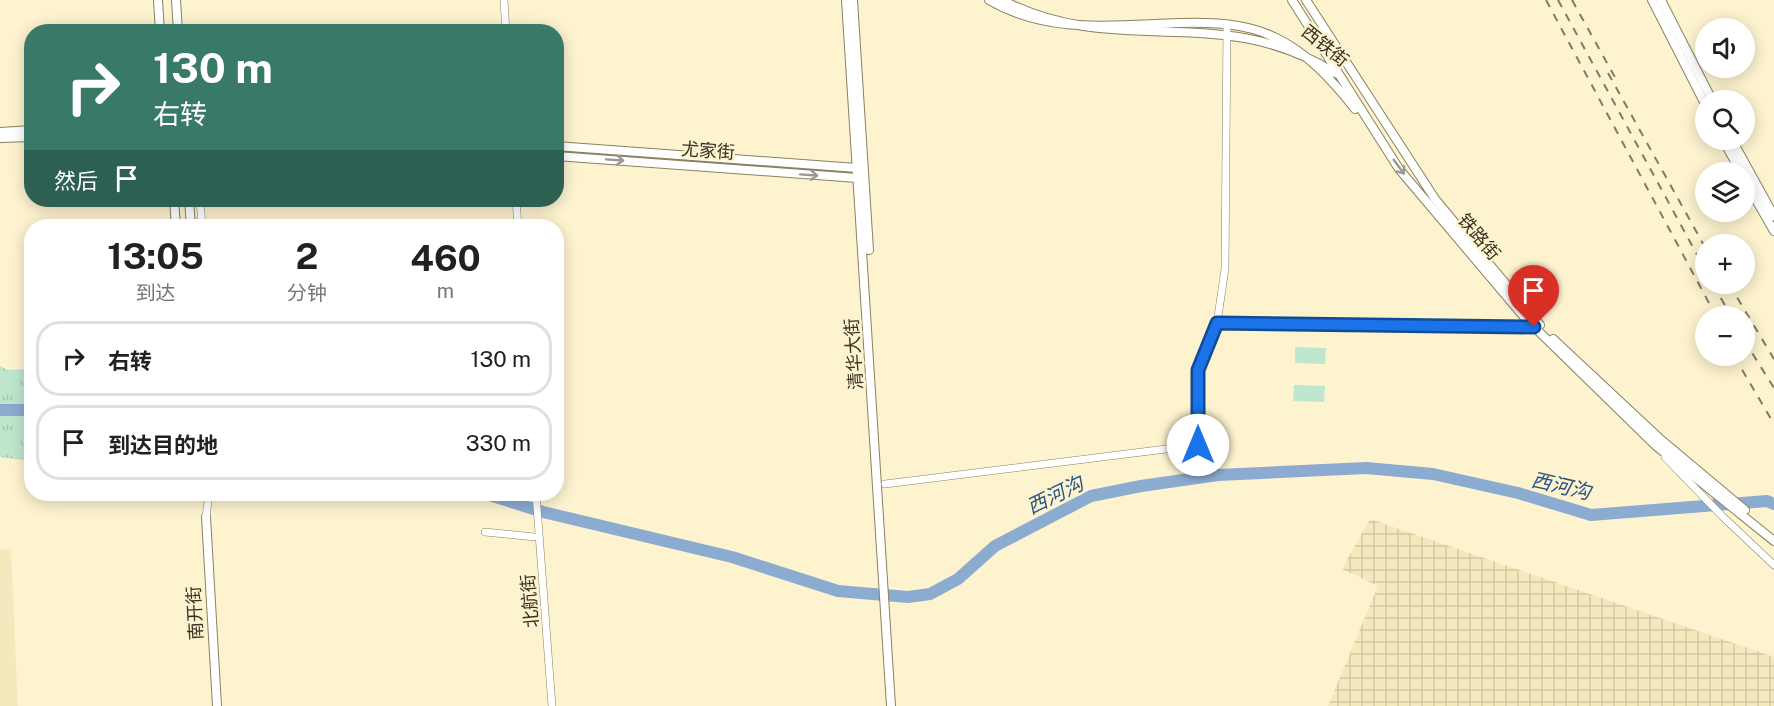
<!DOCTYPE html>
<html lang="zh">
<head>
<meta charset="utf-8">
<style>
  :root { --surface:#fff; --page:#f2f2f2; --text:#202124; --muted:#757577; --line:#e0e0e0 }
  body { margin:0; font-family:"Public Sans","Noto Sans SC",sans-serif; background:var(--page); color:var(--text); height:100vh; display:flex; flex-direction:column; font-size:22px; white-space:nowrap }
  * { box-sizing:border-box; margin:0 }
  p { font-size:20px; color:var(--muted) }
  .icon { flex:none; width:33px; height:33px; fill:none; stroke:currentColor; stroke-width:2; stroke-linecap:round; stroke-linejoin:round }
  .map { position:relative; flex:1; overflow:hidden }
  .sheet { position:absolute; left:24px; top:219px; width:540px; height:282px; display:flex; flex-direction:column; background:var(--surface); border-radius:24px; box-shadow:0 3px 15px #0003 }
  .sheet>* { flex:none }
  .banner { position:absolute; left:24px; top:24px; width:540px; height:183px; border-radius:24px; box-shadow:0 3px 15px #0003; background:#397968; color:#fff; overflow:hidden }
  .fabs { position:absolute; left:1695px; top:18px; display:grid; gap:12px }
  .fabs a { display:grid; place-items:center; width:60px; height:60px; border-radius:50%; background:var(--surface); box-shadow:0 3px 15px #0003; font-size:30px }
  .pin { position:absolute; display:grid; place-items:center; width:51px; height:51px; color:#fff; margin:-62px -26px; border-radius:50% 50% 50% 0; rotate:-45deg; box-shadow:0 0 6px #0007 }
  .pin .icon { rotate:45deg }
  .me { position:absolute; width:66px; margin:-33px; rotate:0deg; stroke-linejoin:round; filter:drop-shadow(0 0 4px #0008) }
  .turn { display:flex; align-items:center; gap:21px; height:126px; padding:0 30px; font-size:27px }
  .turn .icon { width:78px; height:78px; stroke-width:2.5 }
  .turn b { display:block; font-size:42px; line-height:51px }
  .then { display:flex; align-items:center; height:57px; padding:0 30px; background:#0003; gap:12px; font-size:22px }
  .eta { display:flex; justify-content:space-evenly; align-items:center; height:102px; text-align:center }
  .eta b { font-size:36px; font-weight:700; line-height:42px }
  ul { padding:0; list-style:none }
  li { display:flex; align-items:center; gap:18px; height:75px; margin:0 12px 9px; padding:0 18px; border:3px solid var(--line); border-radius:24px }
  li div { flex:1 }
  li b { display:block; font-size:22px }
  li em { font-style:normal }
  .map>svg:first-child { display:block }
  .built { fill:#f4e9bd }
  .industrial { fill:url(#industrial-grid) }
  .grass { fill:url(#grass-tufts) }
  .pitch { fill:#bee7ce }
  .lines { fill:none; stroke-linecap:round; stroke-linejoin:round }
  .river { stroke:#8cabd1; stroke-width:12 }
  .minor-casing { stroke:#8a8160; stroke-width:8 }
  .major-casing { stroke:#8a8160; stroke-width:10 }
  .minor { stroke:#fff; stroke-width:7 }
  .major { stroke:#fff; stroke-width:8 }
  .rail { stroke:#817a64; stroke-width:2; stroke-dasharray:8 8; stroke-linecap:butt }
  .oneway { stroke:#9a9892 }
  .route-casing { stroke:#114b97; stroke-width:15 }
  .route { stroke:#1a73e8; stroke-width:10 }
  .labels { text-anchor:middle; stroke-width:5; stroke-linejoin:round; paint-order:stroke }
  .street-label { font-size:18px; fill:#363224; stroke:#fdf3cf }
  .water-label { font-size:20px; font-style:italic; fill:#295485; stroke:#fdf3cf }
</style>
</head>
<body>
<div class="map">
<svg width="1774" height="706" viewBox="0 0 1774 706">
  <defs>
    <pattern id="industrial-grid" width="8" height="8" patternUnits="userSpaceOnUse" patternTransform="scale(1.5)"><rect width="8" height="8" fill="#f4e9bd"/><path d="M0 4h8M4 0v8" fill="none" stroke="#d2c8a2"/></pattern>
    <pattern id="grass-tufts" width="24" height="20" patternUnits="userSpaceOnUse" patternTransform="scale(1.5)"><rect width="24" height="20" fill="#bee7ce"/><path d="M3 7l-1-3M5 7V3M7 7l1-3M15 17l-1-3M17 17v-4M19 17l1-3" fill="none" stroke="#a4c7b1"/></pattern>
  </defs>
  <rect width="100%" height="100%" fill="#fdf3cf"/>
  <path class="built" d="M11,549L18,706H0V550Z"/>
  <path class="industrial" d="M1370,519L1774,657V706H1328L1378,586L1342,569Z"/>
  <path class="grass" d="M0,366L7,370L31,369V461L0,457Z"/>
  <path class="pitch" d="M1295,347L1326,348L1325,364L1295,363Z
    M1294,385L1325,386L1324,402L1293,401Z"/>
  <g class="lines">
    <path class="river" d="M0,410H32
      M486,494L543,512L732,557L838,591L908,597L930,594L958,579L995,546L1091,496L1141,486L1218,475L1366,468L1433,474L1518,493L1591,515L1767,501L1774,504"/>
    <defs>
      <path id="minor" d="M504,0L506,32
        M200,200L202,226
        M516,200L518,226
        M1217,323L1225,269L1227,24
        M1665,457L1722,516L1774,565
        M885,484L1198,445V370L1217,323L1534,327
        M536,494L552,706
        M206,517L209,494
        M485,532L534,537"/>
      <path id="major" d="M158,0L160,32
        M176,0L178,32
        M846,0L891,706
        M853,0L869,250
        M989,0C1049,35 1114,25 1180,23C1212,22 1245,23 1274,37C1307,52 1333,81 1355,109
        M1002,0C1117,60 1220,0 1335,73
        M1292,0L1399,169L1525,318L1655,445L1774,541
        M1306,0L1435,199L1540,325
        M1652,0L1706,106
        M1661,0L1712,100
        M0,132L32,130
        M0,138L32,137
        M1723,140L1741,172
        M1732,140L1774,216
        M556,146L857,168
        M556,156L857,178
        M1744,179L1774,231
        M174,200L176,226
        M189,200L191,226
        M1553,339L1659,438L1745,510
        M206,517L217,706"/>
    </defs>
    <use href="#minor" class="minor-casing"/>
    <use href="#major" class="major-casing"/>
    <use href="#minor" class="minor"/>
    <use href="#major" class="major"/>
    <path class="rail" d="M1546,0L1716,316
      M1558,0L1706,271
      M1572,0L1616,79
      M1608,73L1706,249
      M1713,284L1731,316
      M1729,284L1774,359
      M1744,340L1774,388
      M1734,356L1774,424"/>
  </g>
  <defs><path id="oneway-shaft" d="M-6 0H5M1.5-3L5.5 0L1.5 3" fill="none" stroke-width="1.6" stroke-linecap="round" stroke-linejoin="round" transform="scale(1.5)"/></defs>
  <g class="oneway">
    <use href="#oneway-shaft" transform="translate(615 160) rotate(4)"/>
    <use href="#oneway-shaft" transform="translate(1399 167) rotate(54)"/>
    <use href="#oneway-shaft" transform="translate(809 175) rotate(4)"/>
  </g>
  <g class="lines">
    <defs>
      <path id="route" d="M1198,445V370L1217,323L1534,327"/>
    </defs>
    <use href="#route" class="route-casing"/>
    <use href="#route" class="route"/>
  </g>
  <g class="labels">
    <g class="street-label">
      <text transform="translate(1325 46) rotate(39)" y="6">西铁街</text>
      <text transform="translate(708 151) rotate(4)" y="6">尤家街</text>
      <text transform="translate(1479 237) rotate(50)" y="6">铁路街</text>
      <text transform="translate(854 354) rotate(-94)" y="6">清华大街</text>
      <text transform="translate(530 601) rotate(-95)" y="6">北航街</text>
      <text transform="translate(195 613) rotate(-93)" y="6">南开街</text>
    </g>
    <g class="water-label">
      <text transform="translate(1561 486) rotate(13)" y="7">西河沟</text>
      <text transform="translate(1055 495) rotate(-26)" y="7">西河沟</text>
    </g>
  </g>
</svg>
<div class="fabs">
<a><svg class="icon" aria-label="sound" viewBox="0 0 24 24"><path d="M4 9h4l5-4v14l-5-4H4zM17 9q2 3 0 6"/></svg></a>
<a><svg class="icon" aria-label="search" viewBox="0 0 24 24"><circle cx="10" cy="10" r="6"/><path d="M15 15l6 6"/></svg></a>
<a><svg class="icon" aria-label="layers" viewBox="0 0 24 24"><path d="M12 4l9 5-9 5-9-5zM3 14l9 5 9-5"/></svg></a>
<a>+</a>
<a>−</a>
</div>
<div class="pin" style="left:1534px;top:327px;background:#d93025"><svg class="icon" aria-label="arrive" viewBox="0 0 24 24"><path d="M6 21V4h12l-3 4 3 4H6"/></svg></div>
<svg class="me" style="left:1198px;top:445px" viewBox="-20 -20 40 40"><circle r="19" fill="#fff"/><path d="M0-13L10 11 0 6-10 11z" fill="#1a73e8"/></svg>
<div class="banner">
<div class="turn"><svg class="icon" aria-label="right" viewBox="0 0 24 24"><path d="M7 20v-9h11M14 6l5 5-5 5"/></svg><div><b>130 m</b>右转</div></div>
<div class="then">然后<svg class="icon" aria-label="arrive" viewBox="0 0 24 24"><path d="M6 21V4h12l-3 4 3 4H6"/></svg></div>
</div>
<section class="sheet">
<div class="eta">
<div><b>13:05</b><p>到达</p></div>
<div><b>2</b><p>分钟</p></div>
<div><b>460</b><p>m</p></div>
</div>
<ul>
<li><svg class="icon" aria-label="right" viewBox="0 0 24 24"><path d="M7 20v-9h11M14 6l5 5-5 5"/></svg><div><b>右转</b></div><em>130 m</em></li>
<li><svg class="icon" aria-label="arrive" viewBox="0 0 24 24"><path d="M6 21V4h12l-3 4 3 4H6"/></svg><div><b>到达目的地</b></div><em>330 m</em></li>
</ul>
</section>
</div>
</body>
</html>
